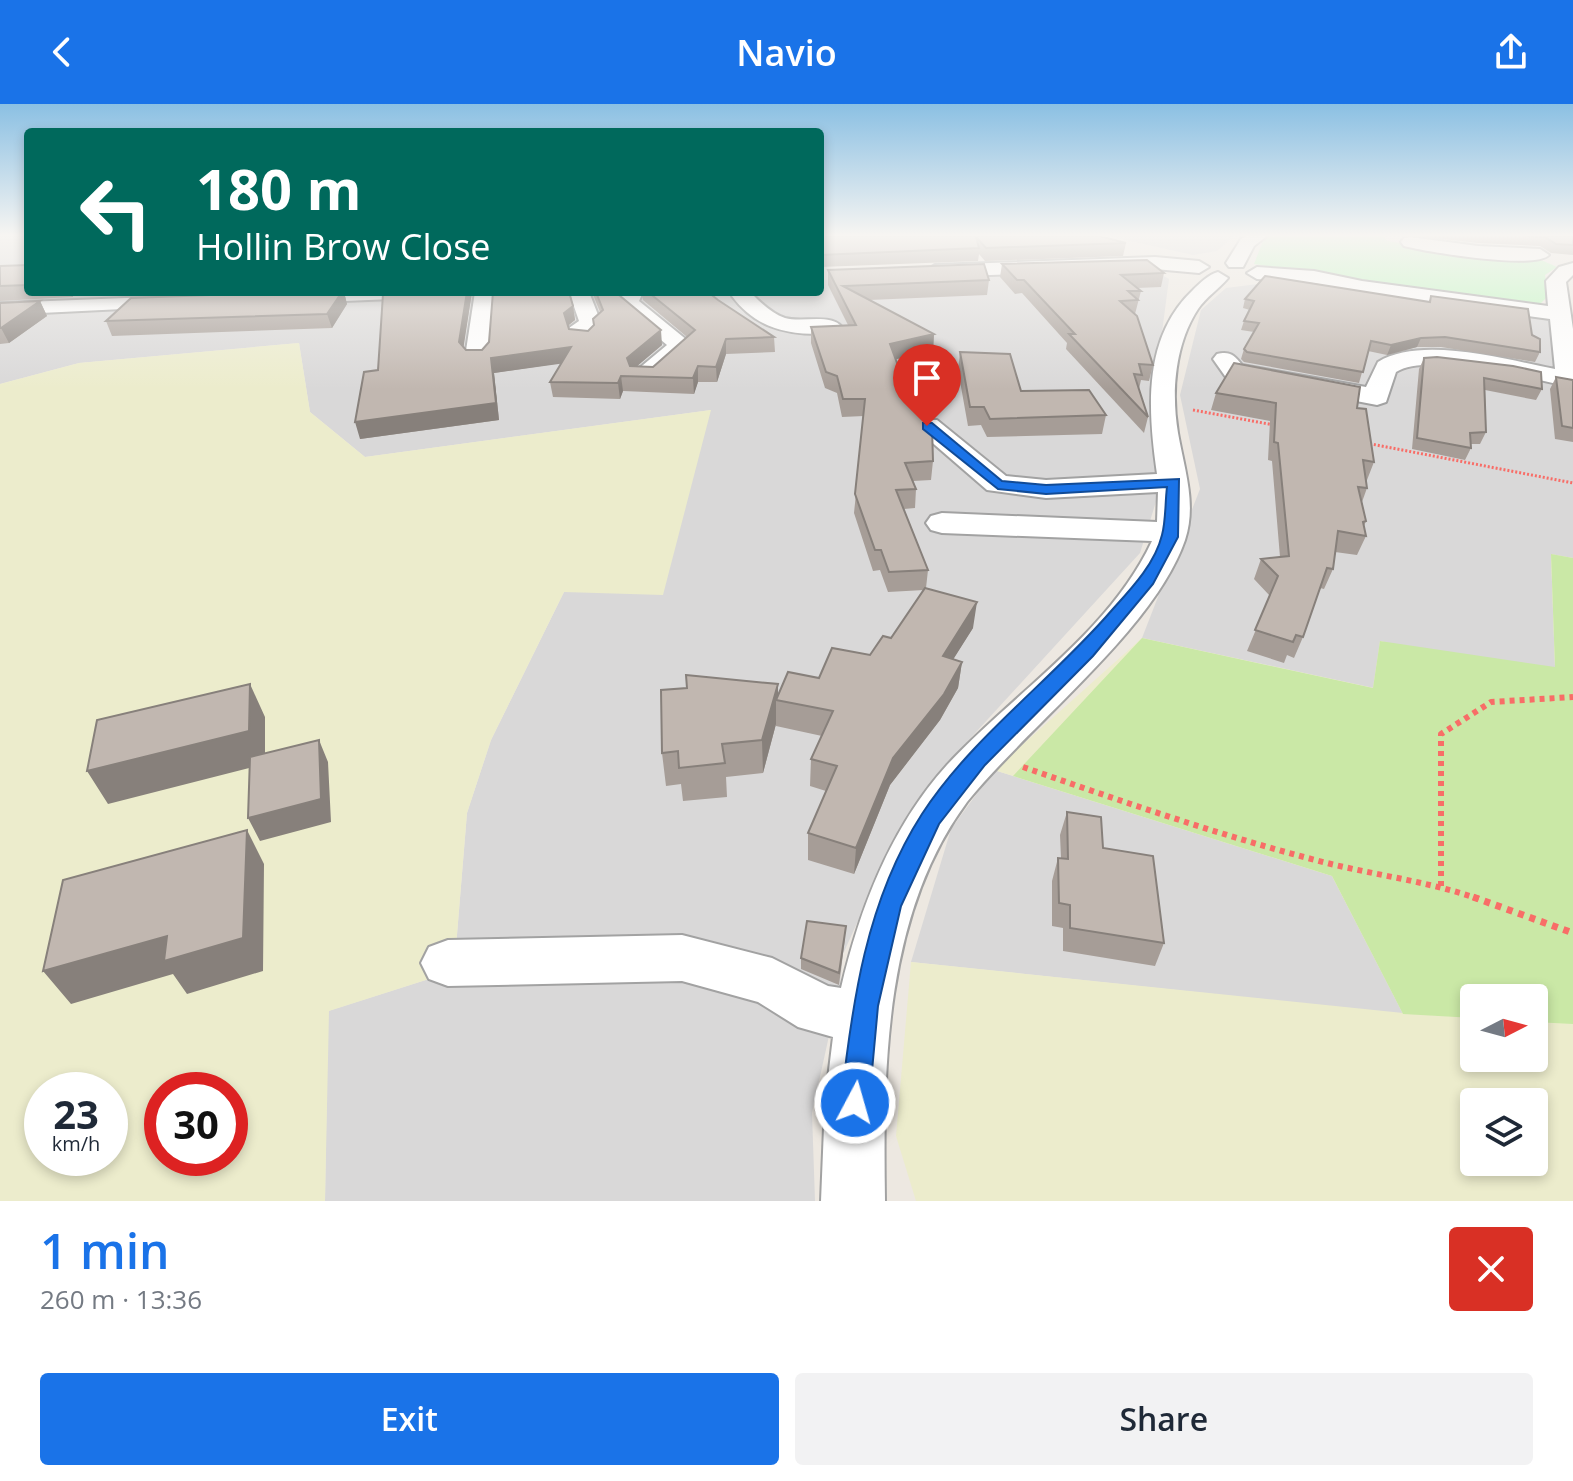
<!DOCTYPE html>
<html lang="en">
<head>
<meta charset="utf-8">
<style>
  :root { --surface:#fff; --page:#f2f2f3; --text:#1f2937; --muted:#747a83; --accent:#1a73e8 }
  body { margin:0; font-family:"Open Sans",sans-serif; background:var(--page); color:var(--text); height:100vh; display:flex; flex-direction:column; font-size:30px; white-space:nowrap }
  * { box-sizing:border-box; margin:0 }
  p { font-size:26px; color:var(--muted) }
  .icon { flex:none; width:44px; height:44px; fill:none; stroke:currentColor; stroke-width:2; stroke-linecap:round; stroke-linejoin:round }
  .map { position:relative; height:1097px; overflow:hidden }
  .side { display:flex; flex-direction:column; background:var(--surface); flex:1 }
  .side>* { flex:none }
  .top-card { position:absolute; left:24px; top:24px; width:800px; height:168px; border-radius:8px; box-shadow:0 4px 12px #0003; background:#00695c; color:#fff; overflow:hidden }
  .needle { width:52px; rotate:84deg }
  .buttons { position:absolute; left:1460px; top:880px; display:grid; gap:16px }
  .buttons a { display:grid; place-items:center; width:88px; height:88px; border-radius:8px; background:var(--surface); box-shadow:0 4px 12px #0003; font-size:40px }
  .speed { position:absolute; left:24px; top:968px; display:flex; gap:16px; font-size:40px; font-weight:700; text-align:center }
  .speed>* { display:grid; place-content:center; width:104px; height:104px; border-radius:50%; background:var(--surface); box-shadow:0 4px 12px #0003; line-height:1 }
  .speed small { font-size:20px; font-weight:400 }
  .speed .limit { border:12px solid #d22; background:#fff; color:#111 }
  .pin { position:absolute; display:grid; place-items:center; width:68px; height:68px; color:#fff; margin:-82px -34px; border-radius:50% 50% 50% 0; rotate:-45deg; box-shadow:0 0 8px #0007 }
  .pin .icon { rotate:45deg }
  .me { position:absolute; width:88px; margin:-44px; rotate:6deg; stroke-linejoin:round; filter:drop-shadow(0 0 6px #0008) }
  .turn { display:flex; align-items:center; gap:28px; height:168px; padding:0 40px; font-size:36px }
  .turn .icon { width:104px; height:104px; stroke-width:2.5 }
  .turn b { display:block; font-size:56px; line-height:68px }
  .round { display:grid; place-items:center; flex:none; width:84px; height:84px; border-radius:8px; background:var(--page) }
  .summary { display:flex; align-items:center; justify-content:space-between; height:136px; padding:0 40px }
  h1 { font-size:48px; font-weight:600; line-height:60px; color:var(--accent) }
  .cta { display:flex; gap:16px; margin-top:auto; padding:16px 40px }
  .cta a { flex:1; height:92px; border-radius:8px; background:var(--accent); color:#fff; font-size:32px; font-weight:600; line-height:92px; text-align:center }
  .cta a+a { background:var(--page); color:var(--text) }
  header { display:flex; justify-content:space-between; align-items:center; height:104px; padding:0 40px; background:var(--accent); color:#fff; font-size:36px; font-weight:600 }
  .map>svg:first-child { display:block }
  .residential { fill:#d9d8d8 }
  .farmland { fill:#ececcc; fill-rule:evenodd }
  .grass { fill:#cae8a6 }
  .park { fill:#bdf8be }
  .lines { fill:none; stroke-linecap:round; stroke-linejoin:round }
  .minor-casing { stroke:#a2a2a2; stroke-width:4 }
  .path-far2 { stroke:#f86d67; stroke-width:3; stroke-dasharray:2 2; stroke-linecap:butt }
  .path-far1 { stroke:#f86d67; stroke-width:6; stroke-dasharray:5 5; stroke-linecap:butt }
  .path { stroke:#f86d67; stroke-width:7; stroke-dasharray:6 6; stroke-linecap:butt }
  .minor { fill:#fff; fill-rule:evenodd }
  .wall { fill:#a69d97 }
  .shaded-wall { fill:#87807b }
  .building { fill:#c1b7b0; stroke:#87807b; stroke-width:2 }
  .route { fill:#1a73e8; stroke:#114b97; stroke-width:2 }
</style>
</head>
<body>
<header><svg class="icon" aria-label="back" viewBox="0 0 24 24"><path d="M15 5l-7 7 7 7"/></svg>Navio<svg class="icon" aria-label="share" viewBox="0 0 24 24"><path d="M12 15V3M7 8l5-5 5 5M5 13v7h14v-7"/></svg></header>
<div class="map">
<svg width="1573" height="1097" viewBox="0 0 1573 1097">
  <rect width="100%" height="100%" fill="#ede8e1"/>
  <path class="residential" d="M0,132H28V188H329L0,201Z
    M1108,132H1234L1217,147L1193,151Z
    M1146,162L1169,175L1150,319L1159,388L1140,449L955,651L896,733L843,850L840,882L812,1009L815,1097H325L328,907L454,867L467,709L491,636L564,488L711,306L365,353L310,308L299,239L79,259L0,280V209L522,188H820V176Z
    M1297,175L1369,189L1573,216V454L1551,451L1555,563L1484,566L1381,537L1374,584L1142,534L1200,385L1180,291L1201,206L1226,184Z
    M994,666L1332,772L1403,910L911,858L951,725Z"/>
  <path class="farmland" d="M299,239L310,308L365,353L711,306L663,491L564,488L491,636L467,709L454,867L329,907L325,1097H0V280L79,259ZM42,986H110V1054H42ZM162,986H230V1054H162Z
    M1551,450L1573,454V1097H916L896,1032L911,858L1403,909L1332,772L994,666L1142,534L1373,584L1380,537L1484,566L1555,563ZM1474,894H1534V954H1474ZM1474,998H1534V1058H1474Z"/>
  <path class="grass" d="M1551,450L1573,454V920L1534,918V894H1474V914L1403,910L1332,772L1013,672L1142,534L1373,584L1380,537L1555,563Z"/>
  <path class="park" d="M1271,132H1384L1387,137L1493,153L1532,152L1557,163L1545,171L1549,191L1537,203L1254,160L1263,137Z"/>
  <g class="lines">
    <defs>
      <path id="minor" d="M1246,132H1267L1254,142L1243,163H1229L1226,159L1241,135Z
        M1410,133L1478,142L1540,145L1549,151C1535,166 1427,148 1404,142L1401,138L1404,134Z
        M1155,153L1199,157L1209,163L1199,169L1155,165L935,173L925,167L935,161Z
        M1573,159V171L1566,178L1573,225V283C1534,276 1429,247 1396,268L1386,298L1377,301L1225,272L1213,255L1217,250C1230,247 1234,251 1242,261L1366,283L1378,258C1421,231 1508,256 1555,265L1550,215L1362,189L1314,179L1257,175L1247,169L1257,163L1314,167L1362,177L1548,202L1546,177L1559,163Z
        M1218,168L1228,174C1219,185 1206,193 1198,205C1175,240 1171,288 1178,329C1184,364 1197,400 1185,436C1154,526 1029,621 967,698C884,810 883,963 885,1097H821L825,999L833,933L798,923L758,898L682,877L448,882L429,875L421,859L429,843L448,836L682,831L772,854L828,882L841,884C860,803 891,723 947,661C1015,588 1109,529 1152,437L942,429L931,426L926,419L931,412L942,409L1157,418L1158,388L1046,394L987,386L913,322L917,316H937L1006,372L1046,376L1157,370C1148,307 1142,234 1193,186C1200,179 1208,171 1218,168Z
        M427,188L417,194L295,199L285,193L290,188Z
        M475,188H495L489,253L485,258H469L465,253Z
        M569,188H589L602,221L592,228L593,234L590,239H574L569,224L579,217Z
        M622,188H643L639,197L693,241L652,276H634L631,271L667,241L622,203L618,194Z
        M734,188H754L753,191C762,200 773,210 785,214C802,219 830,209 842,223C836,231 828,230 818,230C783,230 754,222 732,192Z
        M177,192L184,194L188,198L184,202L0,211V199Z"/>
    </defs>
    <use href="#minor" class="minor-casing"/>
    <path class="path-far2" d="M1193,306L1274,321
      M1366,339L1573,379"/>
    <path class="path-far1" d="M1023,663C1124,698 1227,734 1331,760C1381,772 1430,778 1479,795
      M1441,782V630L1491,598L1573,593"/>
    <path class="path" d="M1473,793L1573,829"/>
    <use href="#minor" class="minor"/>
  </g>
  <path class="wall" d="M820,132L1126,139L1123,152L985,157L979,150L978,157L820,163Z
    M1417,132H1573V151L1551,149L1540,142L1478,139Z
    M1002,160L1164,169L1161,183L1137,184L1141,187L1135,210L1153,261L1149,277L1141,276L1139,285L1148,313L1144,329L1066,245L1067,239L1022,189L1015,190L1000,173Z
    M28,161V188H78L72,193L0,197V162Z
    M828,166L989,176L987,191L869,196L934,230L933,246L896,255L910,294H931L929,311L921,313L933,357L931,376L913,377L916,385L915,404L904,405L928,466L926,484L973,524L953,555L962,558L958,584L940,616L890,681L854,770L808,756V729L826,687L810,682L811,655L822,632L776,622V620L763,669L726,673L727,693L683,697L681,680L666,682L662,649L778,591L870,551L891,534L924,486L888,488L880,466L873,467L854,409L864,312L842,313L837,289L825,284L811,239V223L848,221L828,181Z
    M157,188H221L158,189Z
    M291,188H344L347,200L332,224L112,232L106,217Z
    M472,188L463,243L466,246H482L573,202L575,216L568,222L569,225L588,227L594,221L600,208L592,188H619L618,190L619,191L662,241L637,262L653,263L687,233L643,196L642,188H708L718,196L774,233L775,248L726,250L717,278H698L694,290L623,287L620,295L553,293L550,278L561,259L494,269L499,316L360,335L378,266L417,189Z
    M1431,192L1532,231L1540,248L1535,258L1441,243H1417L1387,251L1368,247L1359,279L1244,258L1241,255L1244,245L1254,228L1241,226L1244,217L1250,206L1243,204L1245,195L1429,198Z
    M40,197L47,212L9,239L0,240V199Z
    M960,248L1021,287L1106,311L1102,330L987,333L981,321L968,322L958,266Z
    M1424,254L1542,285L1536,296L1485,286L1486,328L1480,340H1471V344L1465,356L1412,345L1419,265Z
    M1556,273L1573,276V338L1555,335L1550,285Z
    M1216,289L1357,304L1374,358L1367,376V384L1362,398L1366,417L1364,422L1366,432L1357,451L1335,448L1333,465L1324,485L1320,484L1303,533L1294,554L1287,551L1284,559L1247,547L1270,492L1254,475L1261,455L1280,453L1272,357L1268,356L1270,317L1211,306Z
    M1067,708L1103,744L1164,839L1155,862L1063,847V824L1052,822V777L1058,754H1061L1060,731Z
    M845,834L839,881L801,865V854Z"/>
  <path class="shaded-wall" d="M69,188H78L72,193Z
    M342,188H344L347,200L332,224L327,210Z
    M467,188H472L462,253L459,238Z
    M40,197L47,212L9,239L1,224Z
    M573,202L575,216L566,223L564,209Z
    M661,226L662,241L629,269L627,254Z
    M934,230L933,246L889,257L890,240Z
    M1421,234L1417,243L1387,251L1391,241Z
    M726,235V250L717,278L716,263Z
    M571,243L573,258L494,269L499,316L360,335L355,318L491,254Z
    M698,262V278L694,290L693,274Z
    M621,272L623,287L620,295L618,279Z
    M931,294L929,311L914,314L912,305L916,297Z
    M977,498L973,524L939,578L943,552Z
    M962,558L958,584L940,616L890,681L854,770L856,744L893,654Z
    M250,580L265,613V660L108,700L87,667Z
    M778,580V596H776V620L763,669L762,636Z
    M319,636L328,658L331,718L260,737L248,714Z
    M247,726L264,760L263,867L187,890L173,870L71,900L43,867L167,832Z"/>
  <path class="building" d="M820,132H1099L1126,139L986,144L976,133L979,144L820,151Z
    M1526,132H1573V141L1556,140L1545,133Z
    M1147,156L1164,169L1121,171L1141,187H1128L1138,196L1120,197L1137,212L1153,261L1139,260L1142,271L1134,270L1148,313L1069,230H1075L1024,176H1017L1002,160Z
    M984,160L989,176L843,182L934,230L890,240L910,294H931L916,297L912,305L932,323L933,357L905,359L916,385L896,386L928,466L889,468L881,446H875L855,390L865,295H843L837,272L826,268L811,223L856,221L828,166Z
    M28,161V181L0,182V162Z
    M1265,172L1430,198L1431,192L1528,205L1532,231L1540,235V248L1445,233L1421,234L1391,241L1371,237L1363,268L1247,248L1244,245L1259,219L1244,217L1254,197L1245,195Z
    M291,188H342L327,210L106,217L131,194Z
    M418,188H467L459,238L466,246H482L489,238L493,188H569L573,202L564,209L569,225L588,227L594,221L593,215L603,206L596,188H617L619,191L661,226L627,254L630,262L653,263L695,226L648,188H708L718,196L774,233L726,235L716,263L698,262L693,274L621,272L618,279L550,278L571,243L491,254L496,299L355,318L364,268L378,266L383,190Z
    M40,197L1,224H0V199Z
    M960,248L1010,250L1021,287L1089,286L1106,311L990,315L984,303H970Z
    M1437,253L1513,262L1541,268L1542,285L1484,274L1486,328L1470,329L1471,344L1417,334L1424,254Z
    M1234,259L1360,283L1357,304L1366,305L1374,358L1363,356L1367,384L1358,383L1366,417L1363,418L1366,432L1338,427L1333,465L1327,464L1303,533L1296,531L1293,538L1255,526L1278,472L1261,455L1289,452L1278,339L1274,338L1276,299L1216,289Z
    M1556,273L1573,276V324L1562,322Z
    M925,484L977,498L943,552L962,558L944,590L893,654L856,744L808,729L837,662L811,655L833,607L776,596L788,568L819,574L832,544L870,551L883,532L891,534Z
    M686,571L778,580L762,636L722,640L725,659L679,664L678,647L662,649L661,586L687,584Z
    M250,580L249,627L87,667L97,616Z
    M319,636L321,695L248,714L250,653Z
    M1067,708L1101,713L1103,744L1153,752L1164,839L1070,824V801L1059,799L1058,754L1068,755Z
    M247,726L243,834L164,857L167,832L43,867L63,776Z
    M807,817L846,822L839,869L801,854Z"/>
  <linearGradient id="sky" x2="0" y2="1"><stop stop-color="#8bc0e3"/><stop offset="0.46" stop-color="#f7f5f2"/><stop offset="1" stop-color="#f7f5f2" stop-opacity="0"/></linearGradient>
  <rect width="1573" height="285" fill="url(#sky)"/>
  <path class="route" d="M923,319H932L1002,377L1046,381L1179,375L1178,433L1153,480L1093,552L985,661L939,720L901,802L878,902L869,999L865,1009L855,1013L845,1009L841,999C852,899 866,797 922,710C972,633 1052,576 1112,506C1131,485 1155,460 1162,431C1166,416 1165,399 1167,383L1046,390L998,385L923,325Z"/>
</svg>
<div class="buttons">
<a><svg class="needle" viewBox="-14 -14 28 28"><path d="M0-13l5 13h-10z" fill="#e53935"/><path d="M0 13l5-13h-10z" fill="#747a83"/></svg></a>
<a><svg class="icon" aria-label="layers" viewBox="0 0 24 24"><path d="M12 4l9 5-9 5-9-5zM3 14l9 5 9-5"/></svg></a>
</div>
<div class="speed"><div>23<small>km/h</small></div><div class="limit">30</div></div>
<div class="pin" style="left:927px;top:322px;background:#d93025"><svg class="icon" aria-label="arrive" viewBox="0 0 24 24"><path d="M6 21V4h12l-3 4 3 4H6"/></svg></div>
<svg class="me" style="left:855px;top:999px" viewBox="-20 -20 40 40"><circle r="17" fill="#1a73e8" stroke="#fff" stroke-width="3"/><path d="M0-11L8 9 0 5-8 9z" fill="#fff"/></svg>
<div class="top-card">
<div class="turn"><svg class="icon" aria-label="left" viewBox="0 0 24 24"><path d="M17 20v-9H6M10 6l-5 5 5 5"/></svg><div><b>180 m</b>Hollin Brow Close</div></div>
</div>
</div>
<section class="side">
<div class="summary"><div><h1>1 min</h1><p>260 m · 13:36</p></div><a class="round" style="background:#d93025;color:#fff"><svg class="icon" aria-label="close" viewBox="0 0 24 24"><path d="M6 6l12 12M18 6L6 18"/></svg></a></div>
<div class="cta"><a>Exit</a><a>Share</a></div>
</section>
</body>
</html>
